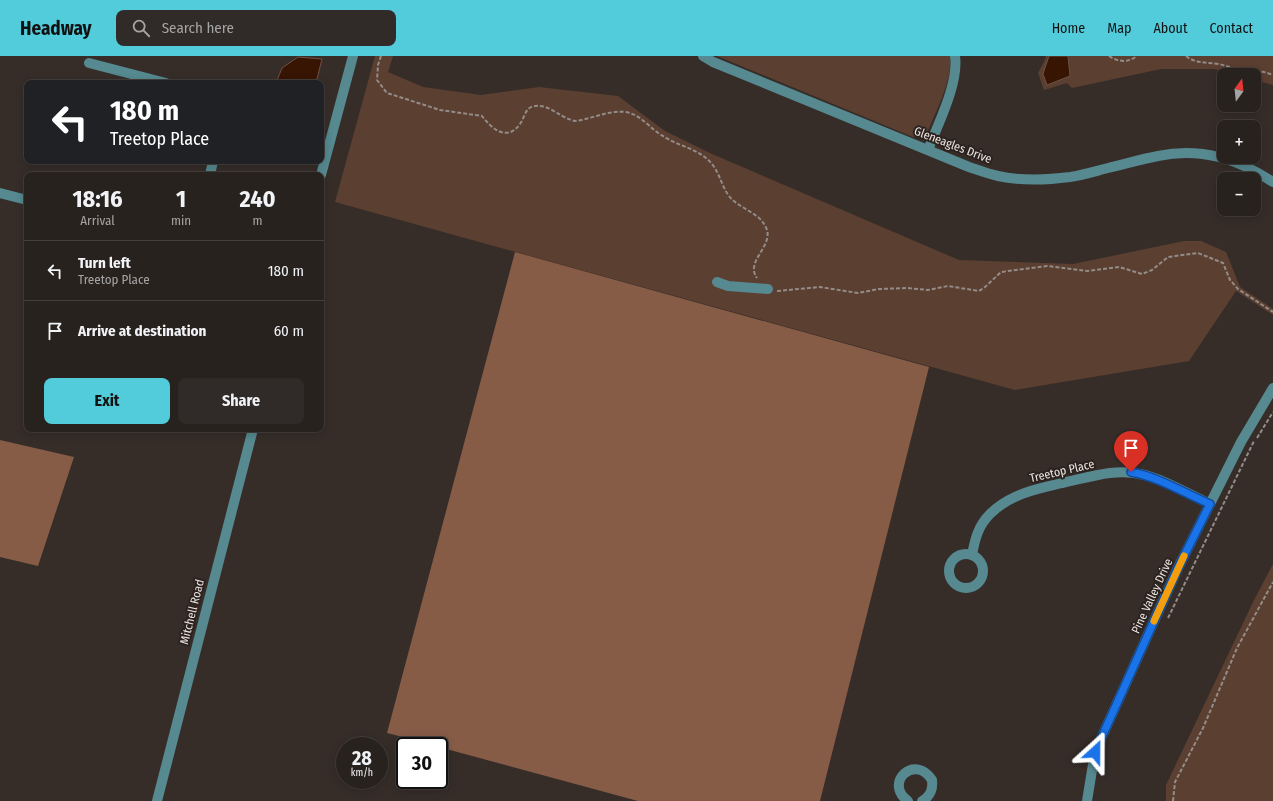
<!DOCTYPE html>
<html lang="en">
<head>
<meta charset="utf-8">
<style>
  :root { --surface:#28221f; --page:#302a28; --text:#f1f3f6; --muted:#a5a4a4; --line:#443f3d; --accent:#52cbda }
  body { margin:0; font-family:"Fira Sans Condensed",sans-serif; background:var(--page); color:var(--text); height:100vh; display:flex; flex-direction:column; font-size:15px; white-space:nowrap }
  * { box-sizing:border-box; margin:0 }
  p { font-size:13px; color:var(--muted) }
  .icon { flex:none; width:22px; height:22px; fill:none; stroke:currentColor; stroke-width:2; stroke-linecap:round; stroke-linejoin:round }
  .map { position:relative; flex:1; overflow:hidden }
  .side { position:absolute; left:24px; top:116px; width:300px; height:260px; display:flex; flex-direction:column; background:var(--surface); border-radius:8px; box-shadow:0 2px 10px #0003,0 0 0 1px var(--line) }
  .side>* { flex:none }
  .top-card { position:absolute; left:24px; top:24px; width:300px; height:84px; border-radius:8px; box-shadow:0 2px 10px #0003,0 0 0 1px var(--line); background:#202124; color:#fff; overflow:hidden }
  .needle { width:26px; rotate:15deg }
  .tools { position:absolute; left:1217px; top:12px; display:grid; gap:8px }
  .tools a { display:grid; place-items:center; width:44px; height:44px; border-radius:8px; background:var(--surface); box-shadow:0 2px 10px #0003,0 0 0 1px var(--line); font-size:20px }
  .speed { position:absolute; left:336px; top:681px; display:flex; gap:8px; font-size:20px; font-weight:700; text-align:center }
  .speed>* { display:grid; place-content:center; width:52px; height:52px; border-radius:50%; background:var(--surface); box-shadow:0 2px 10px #0003,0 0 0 1px var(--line); line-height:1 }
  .speed small { font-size:10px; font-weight:400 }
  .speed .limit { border:2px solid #111; border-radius:6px; background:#fff; color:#111 }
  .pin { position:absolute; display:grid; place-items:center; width:34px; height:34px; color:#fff; margin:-41px -17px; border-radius:50% 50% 50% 0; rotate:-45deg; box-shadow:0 0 4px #0007 }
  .pin .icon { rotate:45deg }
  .me { position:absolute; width:44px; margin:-22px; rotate:24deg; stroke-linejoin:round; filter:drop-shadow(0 0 3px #0008) }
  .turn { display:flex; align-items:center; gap:14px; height:84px; padding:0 20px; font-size:18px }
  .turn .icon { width:52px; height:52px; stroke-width:2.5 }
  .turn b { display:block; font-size:28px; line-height:34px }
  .eta { display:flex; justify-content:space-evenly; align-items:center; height:68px; text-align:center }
  .eta b { font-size:24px; font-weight:700; line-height:28px }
  .cta { display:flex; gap:8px; margin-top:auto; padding:8px 20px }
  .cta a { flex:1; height:46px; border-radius:8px; background:var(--accent); color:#111; font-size:16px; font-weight:700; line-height:46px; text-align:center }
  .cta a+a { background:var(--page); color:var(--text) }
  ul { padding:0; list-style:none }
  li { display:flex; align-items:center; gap:12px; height:60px; padding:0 20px; border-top:1px solid var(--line) }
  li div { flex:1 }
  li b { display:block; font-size:15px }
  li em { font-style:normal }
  header { display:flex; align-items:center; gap:24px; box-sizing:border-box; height:56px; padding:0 20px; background:var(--accent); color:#111 }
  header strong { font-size:19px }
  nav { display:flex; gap:22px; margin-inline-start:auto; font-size:14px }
  .search { width:280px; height:36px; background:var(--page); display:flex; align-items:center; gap:10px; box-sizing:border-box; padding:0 14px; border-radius:8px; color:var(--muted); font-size:15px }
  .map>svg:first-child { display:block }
  .green { fill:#5b3f31 }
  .forest { fill:#865c47 }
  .water { fill:#381402; stroke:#6e5245 }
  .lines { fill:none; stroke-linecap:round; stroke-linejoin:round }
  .path { stroke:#948c88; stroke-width:2; stroke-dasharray:4 2; stroke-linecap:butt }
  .minor { stroke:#568990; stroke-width:10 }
  .route-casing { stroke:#114b97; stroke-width:10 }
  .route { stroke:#1a73e8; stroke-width:7 }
  .slow { stroke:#f59e0b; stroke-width:7 }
  .labels { text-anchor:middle; stroke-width:4; stroke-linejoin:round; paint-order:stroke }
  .street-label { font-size:12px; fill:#ebe4e1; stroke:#2c231f }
</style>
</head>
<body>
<header>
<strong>Headway</strong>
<div class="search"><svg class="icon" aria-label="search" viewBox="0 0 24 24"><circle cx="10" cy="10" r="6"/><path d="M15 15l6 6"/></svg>Search here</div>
<nav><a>Home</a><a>Map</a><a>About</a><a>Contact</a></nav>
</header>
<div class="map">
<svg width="1273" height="745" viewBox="0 0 1273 745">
  <rect width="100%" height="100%" fill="#362d29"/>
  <path class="green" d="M375,0H393L388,16L423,31L481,39L539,31L618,40L665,75L712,98L959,204L1073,208L1184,185H1201L1226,196L1240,231L1273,253V259L1236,235L1189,305L1015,334L335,146Z
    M717,0H950C953,23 936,55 927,77L922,81H913Z
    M1045,0H1049L1050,2L1043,18L1070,20L1068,0H1273V29L1254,24V19H1237L1214,13H1161L1072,32L1067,27L1044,34L1038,17L1046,2Z
    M1273,508V745H1166V729L1254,544Z"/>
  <path class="forest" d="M515,196L929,311L820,745H638L439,691V690L387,677Z
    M0,384L74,401L38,510L0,501Z"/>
  <path class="water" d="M1049,0H1068L1070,20L1047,29L1043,18Z
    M298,1L322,3L316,27H276L282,12Z"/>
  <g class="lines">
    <path class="path" d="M381,0L378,9L377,24L387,37L440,54L482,60C492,73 507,86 520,68C525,61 525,51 535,50C550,48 560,62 575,65C592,63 608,54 625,56C641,58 650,73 663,80C679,91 699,92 712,108C720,118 722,131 729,140C740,154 761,156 767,174C772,191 745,206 757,222
      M1109,0C1118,6 1128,7 1137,0
      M1186,0C1196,8 1207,6 1219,8C1227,10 1235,13 1243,14C1255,15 1261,14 1273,19
      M777,235L820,231L858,237L879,233L907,232L928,234L948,230L979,235L984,232L1001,216L1047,210L1087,215L1119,211L1142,218L1152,214L1168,201L1198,197L1223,207L1230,224L1238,233L1273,256
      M1257,382L1273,356
      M1168,562L1254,385
      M1173,745L1175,726L1203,672L1237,592L1273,526"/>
    <path class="minor" d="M703,0L713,6L969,111C978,114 988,118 998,120C1021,125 1047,124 1070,121C1083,119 1096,115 1108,112C1125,108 1142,103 1158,100C1201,91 1238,103 1273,126
      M89,7L166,27
      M928,94C938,68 959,27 955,0
      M210,119L213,105
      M321,119L353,0
      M0,137L27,144
      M717,226L728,230L768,233
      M949 515a17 17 0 1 1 34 0a17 17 0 1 1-34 0Z
      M972,499C975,483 978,470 990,458C997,451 1006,445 1015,441C1029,434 1046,431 1062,427C1087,422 1115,412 1140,418C1164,423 1188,438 1210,448
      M157,745L253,373
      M908,745C883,727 915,697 932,724C933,733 931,740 922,745
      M1087,745L1095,696L1178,512L1241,386L1273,332"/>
  </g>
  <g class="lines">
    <defs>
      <path id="route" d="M1095,696L1178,512L1210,448C1184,437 1159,421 1131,416"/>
    </defs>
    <use href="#route" class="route-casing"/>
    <use href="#route" class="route"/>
    <path class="slow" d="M1154,565L1184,500"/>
  </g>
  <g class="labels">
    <g class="street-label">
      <text transform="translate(953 89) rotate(21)" y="4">Gleneagles Drive</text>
      <text transform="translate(1062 415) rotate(-13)" y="4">Treetop Place</text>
      <text transform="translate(1152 540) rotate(-65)" y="4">Pine Valley Drive</text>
      <text transform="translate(192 556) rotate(-76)" y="4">Mitchell Road</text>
    </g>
  </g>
</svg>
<div class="tools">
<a><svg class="needle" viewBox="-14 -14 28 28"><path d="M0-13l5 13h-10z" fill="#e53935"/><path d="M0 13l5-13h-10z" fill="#a5a4a4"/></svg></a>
<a>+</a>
<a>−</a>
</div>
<div class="speed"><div>28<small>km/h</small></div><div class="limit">30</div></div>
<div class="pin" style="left:1131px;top:416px;background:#d93025"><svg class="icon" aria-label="arrive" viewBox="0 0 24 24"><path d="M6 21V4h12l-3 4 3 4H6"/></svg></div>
<svg class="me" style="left:1095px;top:696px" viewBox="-20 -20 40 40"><path d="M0-17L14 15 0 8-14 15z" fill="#1a73e8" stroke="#fff" stroke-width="4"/></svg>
<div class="top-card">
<div class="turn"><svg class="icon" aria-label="left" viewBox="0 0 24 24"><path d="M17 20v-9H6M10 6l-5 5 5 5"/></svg><div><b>180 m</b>Treetop Place</div></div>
</div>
<section class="side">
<div class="eta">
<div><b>18:16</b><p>Arrival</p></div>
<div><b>1</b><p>min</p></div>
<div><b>240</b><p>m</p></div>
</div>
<ul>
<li><svg class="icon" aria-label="left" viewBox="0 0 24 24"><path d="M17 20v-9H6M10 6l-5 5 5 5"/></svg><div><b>Turn left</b><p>Treetop Place</p></div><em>180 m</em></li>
<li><svg class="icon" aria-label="arrive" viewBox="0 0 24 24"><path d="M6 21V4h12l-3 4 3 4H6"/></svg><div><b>Arrive at destination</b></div><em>60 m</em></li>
</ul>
<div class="cta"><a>Exit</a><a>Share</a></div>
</section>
</div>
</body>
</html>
